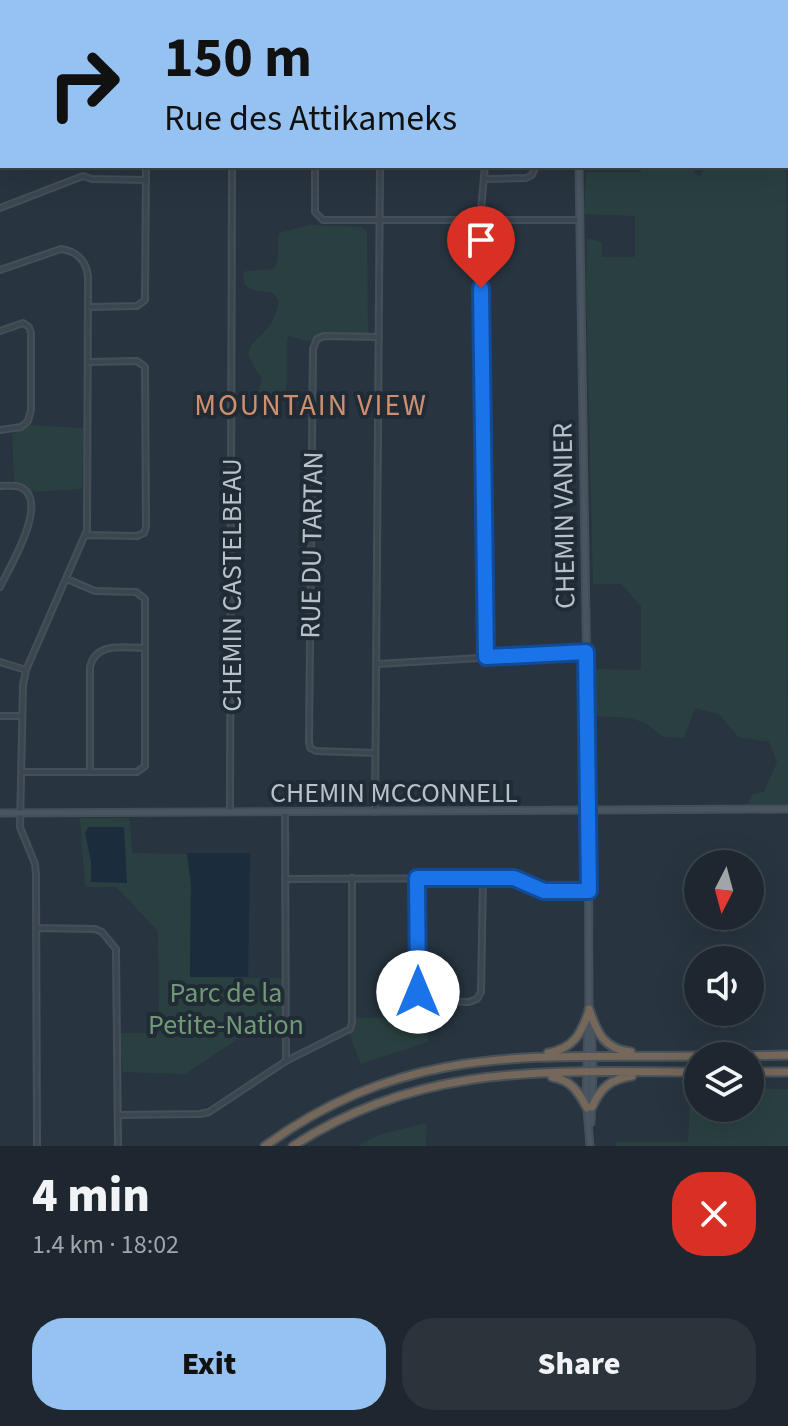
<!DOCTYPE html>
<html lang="en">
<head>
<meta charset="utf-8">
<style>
  :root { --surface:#1e272f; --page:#2b333b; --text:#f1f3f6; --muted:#a1a5aa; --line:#3c444b; --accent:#96c2f2 }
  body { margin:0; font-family:"Source Sans 3",sans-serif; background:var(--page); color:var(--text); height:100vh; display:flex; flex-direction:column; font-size:30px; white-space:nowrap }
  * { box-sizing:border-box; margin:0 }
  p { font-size:26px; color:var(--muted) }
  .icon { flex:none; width:44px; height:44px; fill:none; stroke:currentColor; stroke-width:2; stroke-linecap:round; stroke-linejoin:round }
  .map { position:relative; height:1146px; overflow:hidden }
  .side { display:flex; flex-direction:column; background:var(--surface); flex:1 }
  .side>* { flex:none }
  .hud { position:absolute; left:0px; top:0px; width:788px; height:168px; box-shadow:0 8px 32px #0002,0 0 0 2px var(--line); background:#96c2f2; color:#111; overflow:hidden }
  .needle { width:52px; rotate:186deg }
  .tools { position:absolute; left:684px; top:850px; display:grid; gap:16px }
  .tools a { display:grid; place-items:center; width:80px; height:80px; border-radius:50%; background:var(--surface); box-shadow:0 8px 32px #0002,0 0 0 2px var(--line); font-size:40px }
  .pin { position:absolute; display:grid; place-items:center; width:68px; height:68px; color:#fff; margin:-82px -34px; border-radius:50% 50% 50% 0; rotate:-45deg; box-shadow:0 0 8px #0007 }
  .pin .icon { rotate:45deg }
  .me { position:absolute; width:88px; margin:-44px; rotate:0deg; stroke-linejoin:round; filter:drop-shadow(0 0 6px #0008) }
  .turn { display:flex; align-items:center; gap:28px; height:168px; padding:0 32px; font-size:36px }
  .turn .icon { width:104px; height:104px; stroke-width:2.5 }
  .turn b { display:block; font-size:56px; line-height:68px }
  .round { display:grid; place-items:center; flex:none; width:84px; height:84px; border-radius:32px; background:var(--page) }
  .summary { display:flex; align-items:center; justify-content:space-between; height:136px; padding:0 32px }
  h1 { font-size:48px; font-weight:800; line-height:60px }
  .primary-button { display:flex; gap:16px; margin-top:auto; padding:16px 32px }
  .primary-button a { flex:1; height:92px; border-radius:32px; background:var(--accent); color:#111; font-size:32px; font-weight:800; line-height:92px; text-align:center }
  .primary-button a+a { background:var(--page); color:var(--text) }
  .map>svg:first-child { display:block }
  .green { fill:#2a4040 }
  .water { fill:#1b2c3d }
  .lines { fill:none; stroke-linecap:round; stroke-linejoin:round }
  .street-casing { stroke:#454f59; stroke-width:8 }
  .secondary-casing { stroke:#454f59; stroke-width:9 }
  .highway-casing { stroke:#46515a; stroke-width:11 }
  .street { stroke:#3c464f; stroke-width:4 }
  .secondary { stroke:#4a5562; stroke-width:5 }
  .highway { stroke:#756759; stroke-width:7 }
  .route-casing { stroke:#114b97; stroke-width:20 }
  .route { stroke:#1a73e8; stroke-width:14 }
  .labels { text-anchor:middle; stroke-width:8; stroke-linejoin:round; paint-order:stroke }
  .street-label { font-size:28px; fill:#b8c1ca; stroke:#202b35 }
  .park-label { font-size:28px; fill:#719976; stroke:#202b35 }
  .neighbourhood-label { font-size:30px; letter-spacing:2px; fill:#cf8f6e; stroke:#202b35 }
</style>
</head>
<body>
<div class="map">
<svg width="788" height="1146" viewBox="0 0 788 1146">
  <rect width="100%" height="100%" fill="#28343f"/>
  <path class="green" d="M786,39L788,804L747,805L753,794L764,792L777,762L769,742L738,737L719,714L695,708L684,738L663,737L647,724L631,718L595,716L594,669L641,670V606L621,584H593L586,288L587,238L602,242V257H635V216L584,214L586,172H641V166H694V173L701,177L702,166H786Z
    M309,225L361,227L367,231L368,334C351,334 324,328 311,342L288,336C282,361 298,411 264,417L258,391L262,378C234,341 257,348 273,320C276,315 277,307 279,301L273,293L252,290L244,284L243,274L246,271L274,269C282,253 275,246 279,233Z
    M29,425L83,428L82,489L29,492L21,484L14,482L12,434Z
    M80,818H130L132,853L187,854L191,884L190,977L285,978V1029H253L185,1074L123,1072L118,1033H159L158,931L116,887H85Z
    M419,996L428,1001V1042L361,1064L348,1031L352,1018H383L384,1004Z
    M750,1089H788V1146H616L615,1142H688L691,1090H698V1108H750Z
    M427,1123L426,1146H357L379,1135Z"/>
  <path class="water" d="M88,827H124L127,883L91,882V862L85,833Z
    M190,853H250L248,977H190L191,884L187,854Z"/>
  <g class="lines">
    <defs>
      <path id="street" d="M229,0V2
        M483,0V2
        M381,2V0
        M672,2V0
        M786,8H788
        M315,166V212L323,220H579
        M485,166L480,220L486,657
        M485,179L526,178L532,175L536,166
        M0,208L83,176L92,179L146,180
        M0,270L61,249C76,251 86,260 88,276L87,530L26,670L23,685L20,827L35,864L36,875L37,1146
        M89,307L137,306L145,300L146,166
        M0,331L23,323L29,327L31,333V410L28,421L21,427L0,430
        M0,486C9,486 18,484 25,490C46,508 9,568 0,587
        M86,535L137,536L144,533L146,527L145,367L137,361L89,362
        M0,662L26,670
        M377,664L586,652
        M0,716H22
        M375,753L316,751L310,748L309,741L313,349L317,339L324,336L379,337
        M90,771V667C96,641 124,648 145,648
        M22,772H137L145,766V599L136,592L95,591L67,579
        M230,812L232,166
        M285,812L286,1061
        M375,812L380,166
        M417,878L418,992L421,999L428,1001L469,1002L477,999L481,992L483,878
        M285,879L510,878L544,891H589
        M36,928L95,929L102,932L116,949L118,1146
        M118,1115L200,1114L209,1112L286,1061L350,1029L352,1022V878"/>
      <path id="secondary" d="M52,2L57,0
        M581,2V0
        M0,22L2,21
        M579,166L588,748L589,1009
        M0,813L788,809
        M588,1019L586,1098L590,1146
        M591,1123L593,1073L591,1022"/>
      <path id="highway" d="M589,1009C597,1033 604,1049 631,1052
        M548,1053C574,1048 581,1034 589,1011
        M729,1056L788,1055
        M750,1072H788
        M552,1077C571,1080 578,1091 587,1108
        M592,1107C601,1087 611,1079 632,1076
        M265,1146C409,1042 531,1058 698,1056
        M293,1146C424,1061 549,1072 698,1072"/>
    </defs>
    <use href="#street" class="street-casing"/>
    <use href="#secondary" class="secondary-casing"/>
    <use href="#highway" class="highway-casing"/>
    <use href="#street" class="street"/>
    <use href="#secondary" class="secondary"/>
    <use href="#highway" class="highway"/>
  </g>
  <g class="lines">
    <defs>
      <path id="route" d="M418,992L417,878H514L544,891H589L586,652L486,657L481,288"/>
    </defs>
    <use href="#route" class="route-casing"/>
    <use href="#route" class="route"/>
  </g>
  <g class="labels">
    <g class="street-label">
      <text transform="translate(563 516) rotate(-91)" y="10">CHEMIN VANIER</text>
      <text transform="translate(311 545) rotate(-89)" y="10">RUE DU TARTAN</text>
      <text transform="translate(231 585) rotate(-90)" y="10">CHEMIN CASTELBEAU</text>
      <text x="394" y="802">CHEMIN MCCONNELL</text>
    </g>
    <g class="park-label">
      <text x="226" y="1002">Parc de la<tspan x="226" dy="32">Petite-Nation</tspan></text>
    </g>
    <g class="neighbourhood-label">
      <text x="311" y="415">MOUNTAIN VIEW</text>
    </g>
  </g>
</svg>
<div class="tools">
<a><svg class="needle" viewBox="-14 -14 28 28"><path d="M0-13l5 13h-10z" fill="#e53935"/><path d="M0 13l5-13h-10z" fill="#a1a5aa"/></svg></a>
<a><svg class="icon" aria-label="sound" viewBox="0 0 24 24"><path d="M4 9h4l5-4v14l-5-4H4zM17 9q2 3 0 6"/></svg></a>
<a><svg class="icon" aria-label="layers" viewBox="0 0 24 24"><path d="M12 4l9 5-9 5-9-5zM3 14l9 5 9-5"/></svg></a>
</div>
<div class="pin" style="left:481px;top:288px;background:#d93025"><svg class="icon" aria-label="arrive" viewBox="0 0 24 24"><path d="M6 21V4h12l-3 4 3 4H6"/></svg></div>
<svg class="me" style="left:418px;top:992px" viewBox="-20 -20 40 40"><circle r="19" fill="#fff"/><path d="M0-13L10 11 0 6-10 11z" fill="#1a73e8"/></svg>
<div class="hud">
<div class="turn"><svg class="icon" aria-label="right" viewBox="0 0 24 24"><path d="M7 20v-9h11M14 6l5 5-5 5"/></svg><div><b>150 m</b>Rue des Attikameks</div></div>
</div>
</div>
<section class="side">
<div class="summary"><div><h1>4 min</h1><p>1.4 km · 18:02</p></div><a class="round" style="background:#d93025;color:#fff"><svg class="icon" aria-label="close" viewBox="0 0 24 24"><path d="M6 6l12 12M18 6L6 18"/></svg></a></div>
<div class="primary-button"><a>Exit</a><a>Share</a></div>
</section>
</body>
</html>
